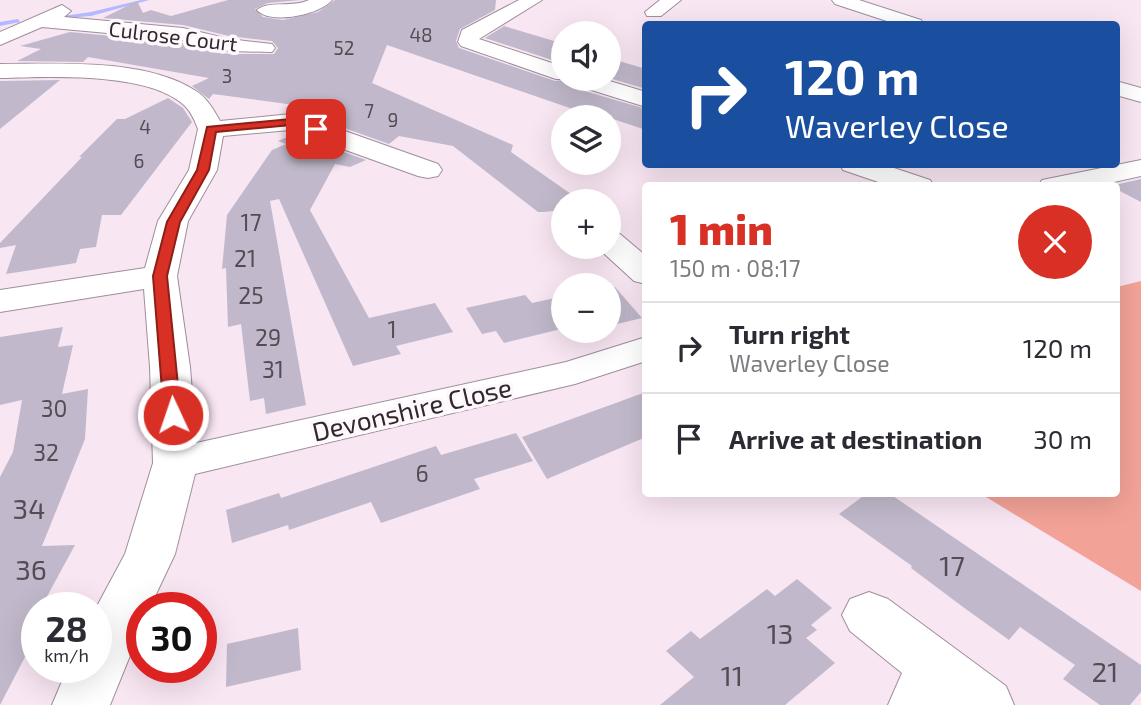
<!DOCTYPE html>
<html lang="en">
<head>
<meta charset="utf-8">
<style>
  :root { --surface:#fff; --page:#f2f2f3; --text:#2b2b33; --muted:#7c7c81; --line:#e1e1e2; --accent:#d93025 }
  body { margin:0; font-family:"Exo 2",sans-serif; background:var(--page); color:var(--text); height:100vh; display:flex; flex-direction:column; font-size:26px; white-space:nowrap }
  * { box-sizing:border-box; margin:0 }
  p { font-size:23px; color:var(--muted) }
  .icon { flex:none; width:38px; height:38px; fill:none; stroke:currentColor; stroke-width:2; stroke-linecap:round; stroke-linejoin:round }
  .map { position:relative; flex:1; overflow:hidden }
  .sheet { position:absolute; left:642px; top:182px; width:478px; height:315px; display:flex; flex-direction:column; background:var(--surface); border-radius:7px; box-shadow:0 7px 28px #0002 }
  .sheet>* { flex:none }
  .top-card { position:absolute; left:642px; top:21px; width:478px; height:147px; border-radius:7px; box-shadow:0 7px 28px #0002; background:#1a4fa0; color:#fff; overflow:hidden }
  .controls { position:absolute; left:551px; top:21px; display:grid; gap:14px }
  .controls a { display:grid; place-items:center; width:70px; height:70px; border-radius:50%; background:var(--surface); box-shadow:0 7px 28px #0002; font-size:35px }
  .speed { position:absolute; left:21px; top:592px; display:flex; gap:14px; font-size:35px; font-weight:700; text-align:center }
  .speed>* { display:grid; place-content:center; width:91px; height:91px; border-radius:50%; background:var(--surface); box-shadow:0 7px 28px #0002; line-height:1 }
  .speed small { font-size:18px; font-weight:400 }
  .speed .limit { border:10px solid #d22; background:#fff; color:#111 }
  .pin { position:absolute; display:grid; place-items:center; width:60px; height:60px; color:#fff; margin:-30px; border-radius:14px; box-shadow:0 4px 10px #0006 }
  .me { position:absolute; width:77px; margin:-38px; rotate:357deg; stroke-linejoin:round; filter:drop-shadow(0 0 5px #0008) }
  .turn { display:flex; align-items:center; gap:24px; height:147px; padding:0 28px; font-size:32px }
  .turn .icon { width:91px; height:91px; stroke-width:2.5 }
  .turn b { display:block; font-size:49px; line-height:60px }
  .round { display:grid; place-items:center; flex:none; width:74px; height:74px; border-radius:37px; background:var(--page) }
  .overview { display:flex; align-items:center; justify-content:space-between; height:119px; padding:0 28px }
  h1 { font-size:42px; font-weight:800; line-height:52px; color:var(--accent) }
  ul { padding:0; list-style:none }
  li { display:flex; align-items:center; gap:21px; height:91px; padding:0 28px; border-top:2px solid var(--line) }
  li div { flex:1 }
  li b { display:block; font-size:26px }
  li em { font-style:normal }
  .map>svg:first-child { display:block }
  .forest { fill:#f3a297 }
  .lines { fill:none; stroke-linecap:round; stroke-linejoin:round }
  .stream { fill:#b2b9ff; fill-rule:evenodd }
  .building { fill:#c1b9cb }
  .minor-casing { stroke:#9f8e9b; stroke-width:2 }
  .minor { fill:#fff; fill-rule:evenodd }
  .route { fill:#d93025; stroke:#8d1f18; stroke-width:2 }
  .labels { text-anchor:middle; stroke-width:7; stroke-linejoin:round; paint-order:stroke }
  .far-number-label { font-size:19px; fill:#544c54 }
  .far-street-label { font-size:21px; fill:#2f282d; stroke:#fef7fc }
  .number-label { font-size:23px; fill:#544c54 }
  .street-label { font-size:26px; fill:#2f282d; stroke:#fef7fc }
  .near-number-label { font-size:28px; fill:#544c54 }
</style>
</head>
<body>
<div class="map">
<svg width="1141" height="705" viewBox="0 0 1141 705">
  <rect width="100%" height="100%" fill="#f8e6f3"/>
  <path class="forest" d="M1141,281V591L981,494H1116L1117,287Z"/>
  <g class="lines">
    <path class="stream" d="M141,0H149L91,16L66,18L63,16L91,12Z
      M18,19L20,22L0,26V22Z"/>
  </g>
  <path class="building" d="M228,0H301L268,3L255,9L263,17L283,20L318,12L335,0H496L495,10L460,29L456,41L459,48L555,81L567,79L571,87L646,109V130L589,111L593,116L387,45L372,83L513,145L511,152L581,201H564V210L543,212H538L453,146L399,136L389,144L325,121L346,112L213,94L209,99L192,86L209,78L88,57L83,62L17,61L41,49L20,46L70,32L183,43L229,54H274L278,48L272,41L229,36L183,25L103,18L137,1L143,13L151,10L171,16Z
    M504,26L564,44V64L485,38Z
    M609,58L646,69V89L609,78Z
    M60,80L0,129V81Z
    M168,98L183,108L192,122L121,215H102L96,247L80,249L76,263L6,274L16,245L0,248V243L82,157H79L117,119H125Z
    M294,134L366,160L350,167L335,164L310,210L369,318L435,303L453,332L396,346L401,354L353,366L279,199L270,201L306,405L266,414L264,398L250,401L241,324L228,327L226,268L222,269L227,215L272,150L286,144L278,141Z
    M1141,179V202L1116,189V186H1110Z
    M615,287L642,318L609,326V289Z
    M525,295L532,303L564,296V331H592L567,337L561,329L504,343L496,331L482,334L466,308Z
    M63,327L58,347L73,345L62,394L88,389L85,439L42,546L75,545L44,602L53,601L50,607H37V634L0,705V477L13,452L22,400L0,405V337Z
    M646,392V437L547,479L522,437Z
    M516,433L533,461L474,479L480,489L381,523L371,502L289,530L288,525L232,543L226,510L279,493L281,498L436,446L441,455Z
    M866,494H890L1141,665V692L1130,705H1100L1063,679L1075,665L1020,627L1009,640L963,607L911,568L912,566L839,514Z
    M797,579L832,608L811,625L817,630L806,638L835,663L785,705H660L694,677L666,651L691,631L700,639L767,589L775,596Z
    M298,628L301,670L226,687L227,644Z"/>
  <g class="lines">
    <defs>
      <path id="minor" d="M309,0H332C320,15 270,25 257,10C269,0 294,8 309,0Z
        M519,0H542L479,39L564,67V79H603L646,92V107L572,84L569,79H556L461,46L458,42L462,30Z
        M660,0H681L661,16H647L645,12Z
        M832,0H859L921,20L924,24H896L835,4Z
        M62,5L71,11L64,17L183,28L229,39L272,44L275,48L272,52L229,51L183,40L42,27L0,45V32Z
        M0,64C59,64 145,58 196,91C207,98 214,110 220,121L291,114L325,124L438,164L442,170L438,176L428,178L418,176L290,130L223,136L217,170L188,221L177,276L190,367L196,443L566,362L646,337V361L575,384L195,474L175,554L150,607H142V626L110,705H52L68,667H96V608L125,554L153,463L150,367L144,289L0,312V290L145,268L158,221L189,170L198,129C195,121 191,112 185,106C149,71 47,77 0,78Z
        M1116,81L1141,88V102L1116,95Z
        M1141,160V176L1096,186H1038L1042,180Z
        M840,164H882L930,180L934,186H890L843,170Z
        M609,231L620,234L646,256V284L634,281L598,248L609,247Z
        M869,592L888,599L1006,686L1014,705H888L902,673L850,631L842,615L850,599Z"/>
    </defs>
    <use href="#minor" class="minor-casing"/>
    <use href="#minor" class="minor"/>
  </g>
  <path class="route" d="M291,119L322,129L316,132L291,125L216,132L209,170L180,222L167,276L181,415L179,419H166L164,415L153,276L167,222L197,170L207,127Z"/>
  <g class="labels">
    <g class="far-number-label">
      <text x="421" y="42">48</text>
      <text x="344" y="55">52</text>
      <text x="227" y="83">3</text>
      <text x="369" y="118">7</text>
      <text x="393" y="127">9</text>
      <text x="145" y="134">4</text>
      <text x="139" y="168">6</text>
    </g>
    <g class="far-street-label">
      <text transform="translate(173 37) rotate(7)" y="7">Culrose Court</text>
    </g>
    <g class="number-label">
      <text x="251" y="231">17</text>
      <text x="245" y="267">21</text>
      <text x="251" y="304">25</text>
      <text x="392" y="338">1</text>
      <text x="268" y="346">29</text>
      <text x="273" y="378">31</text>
      <text x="54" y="417">30</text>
      <text x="46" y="461">32</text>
      <text x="422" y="482">6</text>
    </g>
    <g class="street-label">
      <text transform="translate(412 410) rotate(-13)" y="9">Devonshire Close</text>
    </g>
    <g class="near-number-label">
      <text x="29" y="519">34</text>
      <text x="952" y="576">17</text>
      <text x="31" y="580">36</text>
      <text x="780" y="644">13</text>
      <text x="1105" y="682">21</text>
      <text x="732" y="686">11</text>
    </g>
  </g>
</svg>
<div class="controls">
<a><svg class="icon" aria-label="sound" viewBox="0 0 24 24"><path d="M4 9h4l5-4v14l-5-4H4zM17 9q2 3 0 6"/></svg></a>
<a><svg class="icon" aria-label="layers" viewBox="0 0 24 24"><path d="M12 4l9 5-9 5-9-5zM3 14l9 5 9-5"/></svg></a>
<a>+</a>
<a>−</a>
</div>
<div class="speed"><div>28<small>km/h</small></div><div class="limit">30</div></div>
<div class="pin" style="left:316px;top:129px;background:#d93025"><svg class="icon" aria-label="arrive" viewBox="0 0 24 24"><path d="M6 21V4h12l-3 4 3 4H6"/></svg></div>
<svg class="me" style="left:173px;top:415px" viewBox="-20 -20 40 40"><circle r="17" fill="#d93025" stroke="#fff" stroke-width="3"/><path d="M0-11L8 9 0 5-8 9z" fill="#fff"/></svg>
<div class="top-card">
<div class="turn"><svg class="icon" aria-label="right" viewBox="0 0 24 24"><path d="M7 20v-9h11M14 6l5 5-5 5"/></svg><div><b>120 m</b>Waverley Close</div></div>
</div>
<section class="sheet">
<div class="overview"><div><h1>1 min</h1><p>150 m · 08:17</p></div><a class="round" style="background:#d93025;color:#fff"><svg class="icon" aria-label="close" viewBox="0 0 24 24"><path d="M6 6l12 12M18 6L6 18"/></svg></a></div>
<ul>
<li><svg class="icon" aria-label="right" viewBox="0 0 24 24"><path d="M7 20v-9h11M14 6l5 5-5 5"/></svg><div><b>Turn right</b><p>Waverley Close</p></div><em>120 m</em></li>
<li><svg class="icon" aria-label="arrive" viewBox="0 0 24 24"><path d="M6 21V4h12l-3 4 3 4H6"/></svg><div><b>Arrive at destination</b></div><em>30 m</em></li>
</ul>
</section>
</div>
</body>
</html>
